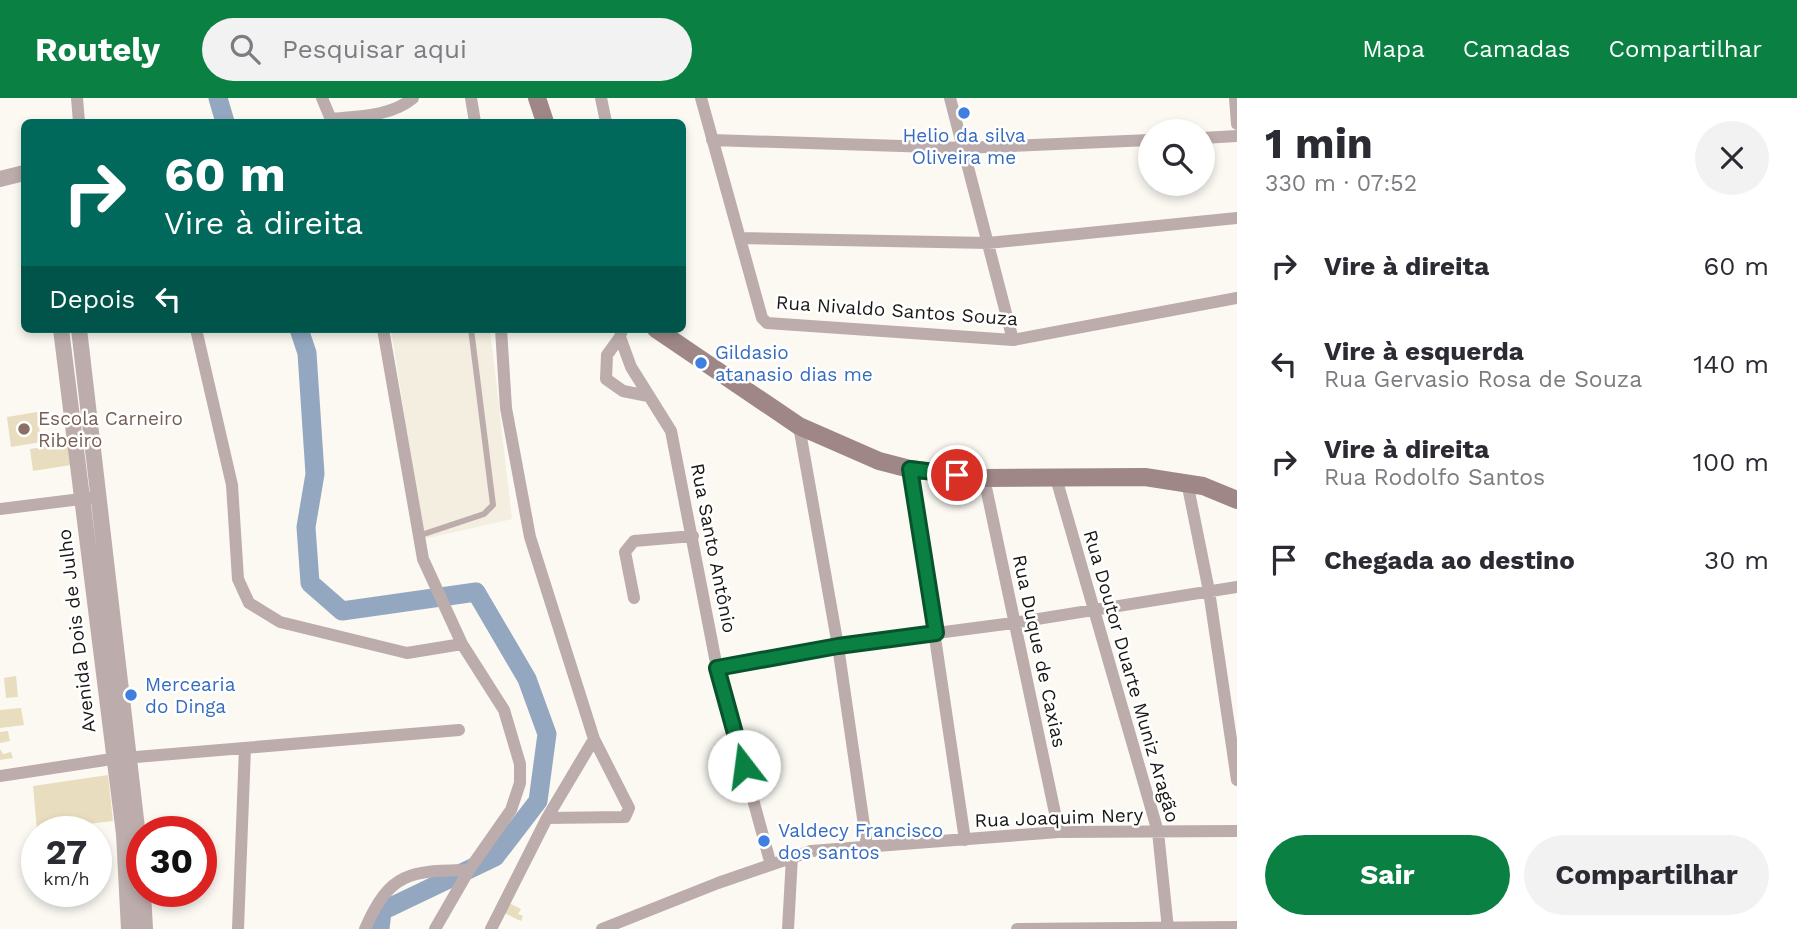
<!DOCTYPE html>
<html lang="pt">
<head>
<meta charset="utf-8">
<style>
  :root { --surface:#fff; --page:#f2f2f3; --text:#2b2b33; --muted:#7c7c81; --accent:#0b8043 }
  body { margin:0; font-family:"Work Sans",sans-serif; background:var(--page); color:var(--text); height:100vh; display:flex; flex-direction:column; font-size:26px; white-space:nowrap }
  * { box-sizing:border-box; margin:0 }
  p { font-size:23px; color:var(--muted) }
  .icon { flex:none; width:38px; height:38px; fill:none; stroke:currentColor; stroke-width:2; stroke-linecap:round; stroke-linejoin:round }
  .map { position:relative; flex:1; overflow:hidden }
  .details { display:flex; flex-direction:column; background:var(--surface); width:560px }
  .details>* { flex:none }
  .hud { position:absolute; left:21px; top:21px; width:665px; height:214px; border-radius:10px; box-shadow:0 4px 10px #0003; background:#00695c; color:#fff; overflow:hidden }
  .controls { position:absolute; left:1138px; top:21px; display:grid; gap:14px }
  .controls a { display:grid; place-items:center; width:77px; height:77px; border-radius:50%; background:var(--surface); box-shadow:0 4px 10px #0003; font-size:35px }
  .speed { position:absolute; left:21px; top:718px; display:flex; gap:14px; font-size:35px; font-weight:700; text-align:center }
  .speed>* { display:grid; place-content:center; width:91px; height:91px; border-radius:50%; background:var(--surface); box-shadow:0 4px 10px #0003; line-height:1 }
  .speed small { font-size:18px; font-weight:400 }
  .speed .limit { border:10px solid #d22; background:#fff; color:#111 }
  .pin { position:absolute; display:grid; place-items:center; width:60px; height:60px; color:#fff; margin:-30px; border:4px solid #fff; border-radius:50%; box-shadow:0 2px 7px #0007 }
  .me { position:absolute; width:77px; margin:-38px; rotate:345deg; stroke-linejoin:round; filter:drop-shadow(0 0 5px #0008) }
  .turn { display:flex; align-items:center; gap:24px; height:147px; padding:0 28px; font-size:32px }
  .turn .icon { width:91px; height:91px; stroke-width:2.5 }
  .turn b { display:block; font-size:49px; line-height:60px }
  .then { display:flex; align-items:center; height:66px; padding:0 28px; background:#0003; gap:14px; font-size:26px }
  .round { display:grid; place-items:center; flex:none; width:74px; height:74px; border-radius:37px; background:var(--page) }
  .overview { display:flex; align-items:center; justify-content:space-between; height:119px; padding:0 28px }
  h1 { font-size:42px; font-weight:700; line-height:52px }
  .primary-button { display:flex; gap:14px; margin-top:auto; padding:14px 28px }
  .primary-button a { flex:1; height:80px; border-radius:42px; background:var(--accent); color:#fff; font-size:28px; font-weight:700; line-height:80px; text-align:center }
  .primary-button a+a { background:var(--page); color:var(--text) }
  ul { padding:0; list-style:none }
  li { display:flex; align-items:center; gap:21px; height:98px; padding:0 28px }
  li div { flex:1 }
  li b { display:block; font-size:26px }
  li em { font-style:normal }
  header { display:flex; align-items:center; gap:42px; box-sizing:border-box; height:98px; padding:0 35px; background:var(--accent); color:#fff }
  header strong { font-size:33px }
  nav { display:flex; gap:38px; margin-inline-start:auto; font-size:24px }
  .search { width:490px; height:63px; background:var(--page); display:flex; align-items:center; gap:18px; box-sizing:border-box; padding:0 24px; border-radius:38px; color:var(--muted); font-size:26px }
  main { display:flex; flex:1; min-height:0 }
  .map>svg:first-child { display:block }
  .built { fill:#f3eee0 }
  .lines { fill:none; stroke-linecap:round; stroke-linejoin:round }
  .river { stroke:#93a7c0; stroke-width:19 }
  .building { fill:#e8ddbe }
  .service { stroke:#bdacac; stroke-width:6 }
  .minor { stroke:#bdacac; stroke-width:12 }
  .tertiary { stroke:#bdacac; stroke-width:16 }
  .secondary { stroke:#9f8787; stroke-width:18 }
  .route-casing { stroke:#07532c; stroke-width:18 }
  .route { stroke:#0b8043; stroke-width:12 }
  .shop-dot { fill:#3f7fe0; stroke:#fff; stroke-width:2.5 }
  .education-dot { fill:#8d6e63; stroke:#fff; stroke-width:2.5 }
  .labels { text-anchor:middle; stroke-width:5; stroke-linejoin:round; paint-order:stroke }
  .shop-label { font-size:19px; fill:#366cbe; stroke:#fff; text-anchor:start }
  .street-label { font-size:19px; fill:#191816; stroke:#fff }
  .education-label { font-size:19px; fill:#785e54; stroke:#fff; text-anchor:start }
</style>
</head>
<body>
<header>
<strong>Routely</strong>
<div class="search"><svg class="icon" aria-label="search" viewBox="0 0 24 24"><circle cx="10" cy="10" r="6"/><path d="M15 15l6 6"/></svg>Pesquisar aqui</div>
<nav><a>Mapa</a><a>Camadas</a><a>Compartilhar</a></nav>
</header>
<main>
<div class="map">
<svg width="1237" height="831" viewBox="0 0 1237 831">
  <rect width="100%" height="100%" fill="#fbf9f2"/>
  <path class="built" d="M391,231H490L512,421L424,441Z"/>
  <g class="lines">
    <path class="river" d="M218,0L225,24
      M299,231L307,255L315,376L306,429L310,485L342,513L476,494L527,581L547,636L538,703L495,759L382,813L380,831"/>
  </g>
  <path class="building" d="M37,314L41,344L11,349L7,319Z
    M68,345L71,367L33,373L30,351Z
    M16,578L18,599L6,600L4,580Z
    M21,610L24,627L0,630V612Z
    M8,633L10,643L0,645V634Z
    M0,651L3,656L11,654L13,660L0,662Z
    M108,677L113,723L37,732L33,688Z
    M509,805L521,811L518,816L523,818L521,823L504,815Z"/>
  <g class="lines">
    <path class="service" d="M418,438L484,416L493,407L471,231"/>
    <path class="minor" d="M77,0L79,24
      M322,0L332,24
      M471,0L475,24
      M601,0L606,24
      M701,0L762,220L767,225L1013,242L1237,200
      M950,0L1013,242
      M1235,0L1237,26
      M330,21C358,18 390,19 413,0
      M1202,40L1237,38
      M712,42L963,50L1150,42
      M740,140L988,145L1237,120
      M196,231L232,387L238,481L249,505L280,524L407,555L462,546
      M501,231L506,310L530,439L594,641L629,710L625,719L547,720
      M622,231L620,239L631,269L671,333L717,570L771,767
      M620,239L607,257L606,281L623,293L648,298
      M799,328L838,548L867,748
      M910,371L965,742
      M984,380L1059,734
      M1056,380L1158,734L1168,831
      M1187,384L1209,493L1237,682
      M0,411L89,400
      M634,500L625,454L634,443L693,438
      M717,570L838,548L1013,525L1237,489
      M0,678L112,661L459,632
      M238,831L245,650
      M365,831C390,773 411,773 469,772L511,712L520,685V666L504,612L462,546L423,461L383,231
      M435,831L469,772
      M491,831L547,720L594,641
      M602,831L718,785L811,753L1059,734L1237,733
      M788,831L792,759
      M1017,831L1237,829"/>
    <path class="tertiary" d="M0,81L24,75
      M61,231L124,736L129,831
      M79,231L142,773
      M143,793L145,831"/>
    <path class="secondary" d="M537,0L545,24
      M656,231L799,328L879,363L910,371L984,380L1145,379L1203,388L1237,402"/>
  </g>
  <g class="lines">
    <defs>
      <path id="route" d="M744,668L717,570L838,548L936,535L910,371L957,377"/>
    </defs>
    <use href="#route" class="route-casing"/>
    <use href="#route" class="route"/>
  </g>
  <g class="shop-dot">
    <circle cx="964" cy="15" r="7"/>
    <circle cx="701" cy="265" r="7"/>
    <circle cx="131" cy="597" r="7"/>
    <circle cx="764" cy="743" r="7"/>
  </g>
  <circle class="education-dot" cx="24" cy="331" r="7"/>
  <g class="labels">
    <g class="shop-label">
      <text x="964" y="44" text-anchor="middle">Helio da silva<tspan x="964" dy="22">Oliveira me</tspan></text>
      <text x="715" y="261">Gildasio<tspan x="715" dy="22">atanasio dias me</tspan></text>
      <text x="145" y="593">Mercearia<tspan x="145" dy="22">do Dinga</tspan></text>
      <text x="778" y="739">Valdecy Francisco<tspan x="778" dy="22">dos santos</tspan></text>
    </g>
    <g class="street-label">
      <text transform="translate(897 212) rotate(4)" y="7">Rua Nivaldo Santos Souza</text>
      <text transform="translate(714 450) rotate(79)" y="7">Rua Santo Antônio</text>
      <text transform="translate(76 533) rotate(-97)" y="7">Avenida Dois de Julho</text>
      <text transform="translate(1040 553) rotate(78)" y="7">Rua Duque de Caxias</text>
      <text transform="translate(1132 578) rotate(74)" y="7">Rua Doutor Duarte Muniz Aragão</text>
      <text transform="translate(1059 719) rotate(-2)" y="7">Rua Joaquim Nery</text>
    </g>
    <g class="education-label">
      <text x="38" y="327">Escola Carneiro<tspan x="38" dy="22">Ribeiro</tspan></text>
    </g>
  </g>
</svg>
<div class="controls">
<a><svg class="icon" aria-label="search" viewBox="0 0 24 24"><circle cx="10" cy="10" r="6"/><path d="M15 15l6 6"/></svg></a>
</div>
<div class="speed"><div>27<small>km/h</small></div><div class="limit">30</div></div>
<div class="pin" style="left:957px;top:377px;background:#d93025"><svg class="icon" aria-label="arrive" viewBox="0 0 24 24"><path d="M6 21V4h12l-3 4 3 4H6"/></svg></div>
<svg class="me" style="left:744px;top:668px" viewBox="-20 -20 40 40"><circle r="19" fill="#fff"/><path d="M0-13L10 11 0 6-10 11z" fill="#0b8043"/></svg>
<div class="hud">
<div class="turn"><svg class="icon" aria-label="right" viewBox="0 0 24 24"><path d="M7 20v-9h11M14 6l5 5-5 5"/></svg><div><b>60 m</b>Vire à direita</div></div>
<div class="then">Depois<svg class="icon" aria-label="left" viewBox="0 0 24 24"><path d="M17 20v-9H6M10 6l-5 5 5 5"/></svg></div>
</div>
</div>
<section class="details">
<div class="overview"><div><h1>1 min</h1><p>330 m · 07:52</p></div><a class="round"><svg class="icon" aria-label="close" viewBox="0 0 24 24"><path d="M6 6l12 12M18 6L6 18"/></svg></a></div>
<ul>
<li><svg class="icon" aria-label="right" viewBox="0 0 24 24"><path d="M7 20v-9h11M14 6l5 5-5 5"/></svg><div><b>Vire à direita</b></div><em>60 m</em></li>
<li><svg class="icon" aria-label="left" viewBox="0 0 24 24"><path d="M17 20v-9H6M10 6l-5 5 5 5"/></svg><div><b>Vire à esquerda</b><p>Rua Gervasio Rosa de Souza</p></div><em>140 m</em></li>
<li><svg class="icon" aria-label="right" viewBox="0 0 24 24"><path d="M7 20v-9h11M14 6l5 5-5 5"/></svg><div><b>Vire à direita</b><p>Rua Rodolfo Santos</p></div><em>100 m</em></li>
<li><svg class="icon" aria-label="arrive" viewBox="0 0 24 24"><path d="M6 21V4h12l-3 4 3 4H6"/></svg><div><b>Chegada ao destino</b></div><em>30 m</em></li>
</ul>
<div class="primary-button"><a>Sair</a><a>Compartilhar</a></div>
</section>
</main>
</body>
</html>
